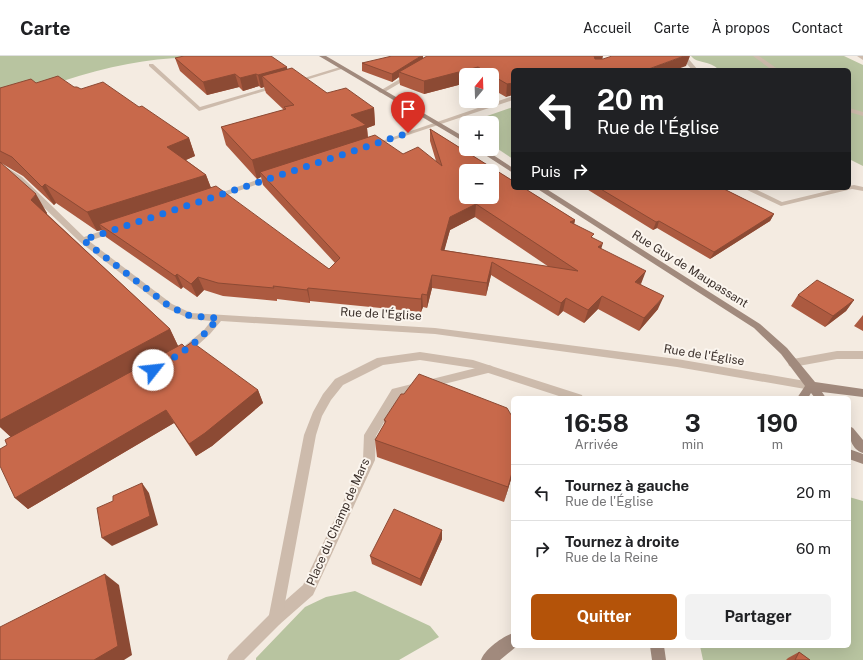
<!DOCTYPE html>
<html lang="fr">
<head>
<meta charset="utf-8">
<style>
  :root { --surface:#fff; --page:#f2f2f2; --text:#202124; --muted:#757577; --line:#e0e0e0; --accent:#b45309 }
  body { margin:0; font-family:"Public Sans",sans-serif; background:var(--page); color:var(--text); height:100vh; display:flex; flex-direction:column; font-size:15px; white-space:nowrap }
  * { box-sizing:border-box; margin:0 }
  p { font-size:13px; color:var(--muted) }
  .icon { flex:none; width:22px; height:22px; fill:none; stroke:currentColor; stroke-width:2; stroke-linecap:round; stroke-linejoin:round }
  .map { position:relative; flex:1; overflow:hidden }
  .drawer { position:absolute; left:511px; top:340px; width:340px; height:252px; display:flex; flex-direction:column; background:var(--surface); border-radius:6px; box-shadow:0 4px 16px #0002 }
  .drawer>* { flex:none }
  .banner { position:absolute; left:511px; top:12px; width:340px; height:122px; border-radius:6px; box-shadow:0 4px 16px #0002; background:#202124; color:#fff; overflow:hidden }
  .needle { width:26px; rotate:19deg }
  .tools { position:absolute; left:459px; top:12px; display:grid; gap:8px }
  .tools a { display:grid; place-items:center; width:40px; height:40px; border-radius:6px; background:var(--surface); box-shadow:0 4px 16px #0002; font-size:20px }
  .pin { position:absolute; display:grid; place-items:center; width:34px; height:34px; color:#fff; margin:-41px -17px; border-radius:50% 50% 50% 0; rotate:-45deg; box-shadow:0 0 4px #0007 }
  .pin .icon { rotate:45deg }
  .me { position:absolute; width:44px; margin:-22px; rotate:61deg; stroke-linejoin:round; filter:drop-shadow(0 0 3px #0008) }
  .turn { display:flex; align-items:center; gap:14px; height:84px; padding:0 20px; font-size:18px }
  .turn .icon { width:52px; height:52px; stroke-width:2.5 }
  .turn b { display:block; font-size:28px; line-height:34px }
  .then { display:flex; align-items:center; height:38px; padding:0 20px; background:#0003; gap:8px; font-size:15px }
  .eta { display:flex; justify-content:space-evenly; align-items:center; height:68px; text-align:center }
  .eta b { font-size:24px; font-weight:700; line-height:28px }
  .button { display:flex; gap:8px; margin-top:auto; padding:8px 20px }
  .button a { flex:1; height:46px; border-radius:6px; background:var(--accent); color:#fff; font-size:16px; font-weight:700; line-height:46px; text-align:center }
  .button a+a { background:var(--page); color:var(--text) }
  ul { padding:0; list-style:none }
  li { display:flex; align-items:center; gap:12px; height:56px; padding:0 20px; border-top:1px solid var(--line) }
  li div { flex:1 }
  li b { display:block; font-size:15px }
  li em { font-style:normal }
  header { display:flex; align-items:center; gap:24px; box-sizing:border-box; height:56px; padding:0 20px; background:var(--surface); border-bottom:1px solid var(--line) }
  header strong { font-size:19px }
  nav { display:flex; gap:22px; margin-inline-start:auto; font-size:14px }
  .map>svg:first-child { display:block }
  .green { fill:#b8c4a0 }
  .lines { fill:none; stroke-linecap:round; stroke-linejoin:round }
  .service { fill:#cdbbac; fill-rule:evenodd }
  .minor { fill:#cdbbac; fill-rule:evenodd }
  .secondary { fill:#a18a7d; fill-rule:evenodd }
  .wall { fill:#ac5a40; fill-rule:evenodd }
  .shaded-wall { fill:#8c4a34 }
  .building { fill:#c8694b; stroke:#8c4a34; fill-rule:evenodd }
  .route { stroke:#1a73e8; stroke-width:7; stroke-dasharray:0 12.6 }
  .labels { text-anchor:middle; stroke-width:4; stroke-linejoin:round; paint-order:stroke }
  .street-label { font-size:12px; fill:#3b302b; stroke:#fbf5ee }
</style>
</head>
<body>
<header>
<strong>Carte</strong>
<nav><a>Accueil</a><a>Carte</a><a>À propos</a><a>Contact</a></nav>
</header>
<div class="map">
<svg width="863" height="604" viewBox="0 0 863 604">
  <rect width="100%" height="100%" fill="#f4ebe1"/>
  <path class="green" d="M0,0H246C207,1 167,0 128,8C85,16 42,32 0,45Z
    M691,0H844L863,9V110L849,103V14H719C710,4 697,8 691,0Z
    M513,51V103L492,89V67H467Z
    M849,441L863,445V604H703L700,590H849Z
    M355,535L430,570L439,581L399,604H256V602L305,551L326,541Z"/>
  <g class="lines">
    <path class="service" d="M680,0H686L698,14H692Z
      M753,0H759L779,14H772Z
      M149,8H153L200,51L276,29L281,30L199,55L149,10Z
      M340,11L345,12L296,27L291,26Z
      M849,52L863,56V60L849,56Z
      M854,129L863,131V135L852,133L781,150L743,132H753L782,146L840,132H849V130Z
      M837,295H863V303H837L793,311L789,310L788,307L789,304L793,303Z
      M488,309L492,310L493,313L492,316L400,339L376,380L375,404L313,539L280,568L275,570L270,568L268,563L270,558L303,529L363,404L364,379L392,333Z"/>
    <path class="minor" d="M857,0H863V4Z
      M410,17L412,18V20L383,37L378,36Z
      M513,40V44L375,90L370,89Z
      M0,107L22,121L84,181L113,171H119V175L89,185L172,248L191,257L435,272L677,303L811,326L815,327L816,330L815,333L811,334L677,311L435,278L221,265L210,278L188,298L185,299L180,295L182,292L204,274L211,265L190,263L166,252L80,186L16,125L0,112Z
      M271,119L278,121L216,143H210L209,141Z
      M420,296L473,304L582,339L583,342H565L473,312L420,304L383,309L343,329L331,344L322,360L316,379L282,563L280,568L244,604H227L229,599L269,559L304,379L313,356L323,338L335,323L377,302Z"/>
    <path class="secondary" d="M319,0H326L466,82V87Z
      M476,93H484L513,112V117Z
      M536,132H545L760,268L787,292L815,326L863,333V341L822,336L826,342H815L811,337L808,342H797L805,330L781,298L754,272Z
      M849,370L853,372L863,384V397C851,393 849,381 849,370Z
      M849,393L863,398V408L849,403Z
      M513,577V590H517L500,604H481C485,593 502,581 513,577Z
      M650,590H664L666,604H652Z"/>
  </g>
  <path class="wall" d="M175,2L287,11V13L327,37L374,52L375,69L367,72L368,81L403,98L436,105L430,85V73L575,164L574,168L593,182L601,193L641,228L658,253L639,275L598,253L584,267L563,255L558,260L491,219L486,240L432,232L427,252L423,251L421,256L310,245V247L277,243V245L223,240L204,234L197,241L183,231L181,233L106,181L102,174L97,175L56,147L54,149L23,120L1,107L47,157V158L170,273L178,290L185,291L258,334L263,347L212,390L196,400L174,367L28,453L15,442L7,389L11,381L0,371V32L36,27L74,31L81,33L139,51L189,82L195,100L186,104L206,119L211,132L329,213L335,207L263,129L261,121L257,123L226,89L221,71L284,54L266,37L264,31L261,32L259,30L243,35L239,31L207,39L180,15ZM475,161L549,211L444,194L450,174Z
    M423,2L602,3L686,10L513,14L506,41L492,33V19H466V27L424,38L400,29L399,21L392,26L362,15V7Z
    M585,132H722L774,158L770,165L710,203L657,172L653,174Z
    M798,239L854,244L846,255L825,271L791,250Z
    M863,259V275L854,270Z
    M384,364L513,417L504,446L377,401L375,384L385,368Z
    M442,474V483L421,530L372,508L370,500Z
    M799,596L810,604H786L788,602Z"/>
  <path class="shaded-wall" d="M421,0H423V7L399,16V21L392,26V18Z
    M594,0H603L601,9L591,13Z
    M684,0H690L686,10L675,14H646Z
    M287,11L289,24L262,20L264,31L261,32L258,19Z
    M478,11V19H466V27L424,38V25Z
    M235,18L239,31L207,39L203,26Z
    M256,18L259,30L243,35L240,22Z
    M513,27V39L506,41L507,28Z
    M374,52L375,69L367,72L368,86L260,116L261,121L257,123L252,104L351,59Z
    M189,82L195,100L174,109L167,91Z
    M206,119L213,137L99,168L102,174L97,175L87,156Z
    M45,128L56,147L54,149L42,131Z
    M36,138L47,157L43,163L31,144Z
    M476,148L475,161L450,174L441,207V194L450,161Z
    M774,158L770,165L710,203L714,196Z
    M575,164L572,177L570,166Z
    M659,165L657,172L653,174L656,166Z
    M603,187L599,200L598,191Z
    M492,206L491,219L486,240L487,227Z
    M646,215L641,228L635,226Z
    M177,218L183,231L181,233L175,220Z
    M432,219V232L427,252V239Z
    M198,221L204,234L197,241L191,228Z
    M308,232L310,245V247L307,234Z
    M422,238L423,251L421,256V243Z
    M602,240L598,253L584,267L588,254Z
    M664,240L658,253L639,275L644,262Z
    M566,242L563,255L558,260L561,247Z
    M854,244L846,255L825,271L833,260Z
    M170,273L179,292L14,384L0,371V364Z
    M258,334L263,347L212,390L196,400L189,388Z
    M166,354L174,367L28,453L15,442Z
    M513,413V417L504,446L508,431Z
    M142,427L149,437L158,469L112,490L102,482Z
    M442,474V483L421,530L420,523Z
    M105,518L119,529L132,599L124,604H94Z"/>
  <path class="building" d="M184,0H271L287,11L258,19L256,18L240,22L235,18L203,26L175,2Z
    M392,0H421L392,18L362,7Z
    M427,0H595H594L595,3H603L612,0H684L646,14H513V27L507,28L478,11L424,25L399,16Z
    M292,12L327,37L346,32L374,52L351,59L366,69L252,104L221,71L286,53L284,51L294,49L262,20Z
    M58,20L74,31H77L81,33L103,26L139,51L142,50L189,82L167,91L206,119L87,156L45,128L42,131L12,101L0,95V32L31,23L36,27Z
    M430,73L513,125V132H524L575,164L570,166L594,178L591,181L603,187L598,191L646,215L635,226L664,240L644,262L602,240L588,254L566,242L561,247L492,206L487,227L432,219L427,239L422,238L421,243L308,232L307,234L273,230L274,232L218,227L198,221L191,228L177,218L175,220L99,168L216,130L329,213L340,202L260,116L375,79L403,98L418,91L442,110ZM466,115H492V141H466ZM476,148L578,215L441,194L450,161Z
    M0,106L36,138L31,144L170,273L0,364Z
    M599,132H722L774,158L714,196L659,165L656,166Z
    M817,224L854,244L833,260L798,239Z
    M192,286L258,334L205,377L189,388L166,354L15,442L0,410V393L7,389L5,384L182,288L185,291Z
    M419,318L507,352L513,362V413L508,431L375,384L386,365L384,364L401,338H404Z
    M142,427L150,460L102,482L97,452L113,445V440Z
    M394,453L442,474L420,523L370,500Z
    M105,518L118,590L94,604H0V571Z
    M799,596L810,604H795Z"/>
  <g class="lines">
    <path class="route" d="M153,314C178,300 201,285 218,262L190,260L169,250L83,184L408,77"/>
  </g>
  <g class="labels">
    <g class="street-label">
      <text transform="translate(690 213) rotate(32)" y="4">Rue Guy de Maupassant</text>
      <text transform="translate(381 258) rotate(3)" y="4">Rue de l'Église</text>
      <text transform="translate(704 299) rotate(9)" y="4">Rue de l'Église</text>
      <text transform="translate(338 466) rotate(-66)" y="4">Place du Champ de Mars</text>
    </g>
  </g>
</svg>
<div class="tools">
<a><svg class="needle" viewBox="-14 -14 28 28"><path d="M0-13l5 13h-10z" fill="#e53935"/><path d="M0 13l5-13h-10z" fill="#757577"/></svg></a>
<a>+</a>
<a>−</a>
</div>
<div class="pin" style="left:408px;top:77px;background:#d93025"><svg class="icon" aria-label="arrive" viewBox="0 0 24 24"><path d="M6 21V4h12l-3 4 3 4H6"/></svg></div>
<svg class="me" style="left:153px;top:314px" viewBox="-20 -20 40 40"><circle r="19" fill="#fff"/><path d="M0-13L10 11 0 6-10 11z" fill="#1a73e8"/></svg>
<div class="banner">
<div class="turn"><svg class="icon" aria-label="left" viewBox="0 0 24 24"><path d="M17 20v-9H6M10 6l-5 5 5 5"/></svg><div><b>20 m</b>Rue de l'Église</div></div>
<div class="then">Puis<svg class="icon" aria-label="right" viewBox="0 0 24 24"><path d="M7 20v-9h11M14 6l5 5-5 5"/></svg></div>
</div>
<section class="drawer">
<div class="eta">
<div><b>16:58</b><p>Arrivée</p></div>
<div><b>3</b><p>min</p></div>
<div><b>190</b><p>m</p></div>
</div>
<ul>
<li><svg class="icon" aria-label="left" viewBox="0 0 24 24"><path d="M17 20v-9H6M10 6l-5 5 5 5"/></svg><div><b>Tournez à gauche</b><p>Rue de l'Église</p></div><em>20 m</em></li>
<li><svg class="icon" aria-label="right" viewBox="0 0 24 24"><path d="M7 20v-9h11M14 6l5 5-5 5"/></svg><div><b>Tournez à droite</b><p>Rue de la Reine</p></div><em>60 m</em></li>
</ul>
<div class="button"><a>Quitter</a><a>Partager</a></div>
</section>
</div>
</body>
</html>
